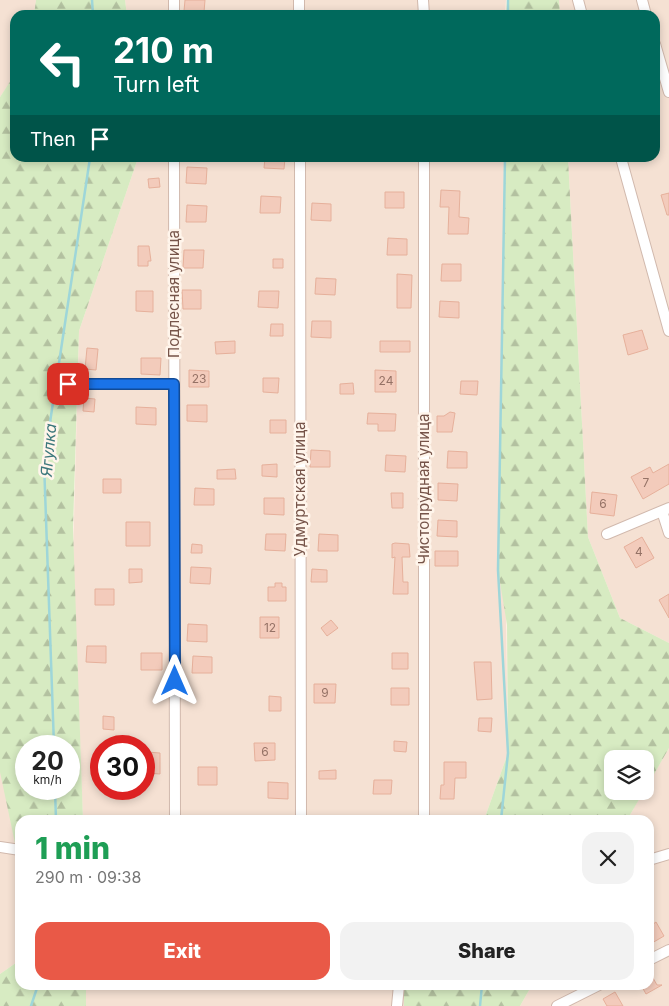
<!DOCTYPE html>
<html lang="en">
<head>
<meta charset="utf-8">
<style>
  :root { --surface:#fff; --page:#f2f2f2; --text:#222; --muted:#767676; --accent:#e95947 }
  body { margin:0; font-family:Inter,sans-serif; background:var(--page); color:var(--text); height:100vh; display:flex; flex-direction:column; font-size:19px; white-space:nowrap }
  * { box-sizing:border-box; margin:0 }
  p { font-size:16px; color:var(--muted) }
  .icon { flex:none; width:28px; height:28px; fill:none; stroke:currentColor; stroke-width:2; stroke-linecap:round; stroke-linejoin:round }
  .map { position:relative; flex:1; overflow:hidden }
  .sheet { position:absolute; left:15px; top:815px; width:639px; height:175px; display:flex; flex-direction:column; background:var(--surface); border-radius:15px; box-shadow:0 2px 8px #0003 }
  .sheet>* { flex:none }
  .banner { position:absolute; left:10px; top:10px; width:650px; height:152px; border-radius:15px; box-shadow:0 2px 8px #0003; background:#00695c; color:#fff; overflow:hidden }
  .controls { position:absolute; left:604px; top:750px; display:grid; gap:10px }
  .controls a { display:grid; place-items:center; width:50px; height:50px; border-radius:10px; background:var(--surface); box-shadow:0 2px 8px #0003; font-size:25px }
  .speed { position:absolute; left:15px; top:735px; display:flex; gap:10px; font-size:25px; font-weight:700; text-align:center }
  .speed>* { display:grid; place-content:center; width:65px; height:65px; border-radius:50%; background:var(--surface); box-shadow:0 2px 8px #0003; line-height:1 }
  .speed small { font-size:12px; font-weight:400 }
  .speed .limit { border:8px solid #d22; background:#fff; color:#111 }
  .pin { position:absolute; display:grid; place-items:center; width:42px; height:42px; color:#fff; margin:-21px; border-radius:10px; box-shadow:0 2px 8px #0006 }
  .me { position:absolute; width:55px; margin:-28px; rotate:0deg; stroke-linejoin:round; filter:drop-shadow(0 0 4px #0008) }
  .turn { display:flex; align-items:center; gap:18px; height:105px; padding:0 20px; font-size:22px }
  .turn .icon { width:65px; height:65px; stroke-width:2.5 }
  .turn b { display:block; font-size:35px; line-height:42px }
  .then { display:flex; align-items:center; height:48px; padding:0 20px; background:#0003; gap:10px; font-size:19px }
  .round { display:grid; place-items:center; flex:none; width:52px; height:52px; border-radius:15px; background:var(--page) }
  .headline { display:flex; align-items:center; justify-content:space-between; height:85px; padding:0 20px }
  h1 { font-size:30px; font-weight:800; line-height:38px; color:#1e9e55 }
  .action { display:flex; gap:10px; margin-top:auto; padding:10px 20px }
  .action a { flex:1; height:58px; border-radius:15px; background:var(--accent); color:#fff; font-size:20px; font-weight:800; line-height:58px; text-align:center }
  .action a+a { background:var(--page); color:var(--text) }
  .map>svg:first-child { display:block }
  .residential { fill:#f5e1d3; fill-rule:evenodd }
  .forest { fill:url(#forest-firs); fill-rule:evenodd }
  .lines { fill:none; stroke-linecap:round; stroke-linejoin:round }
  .stream { stroke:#9ed6d9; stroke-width:2.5 }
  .building { fill:#f3cbbb; stroke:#e6b09b }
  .minor-casing { stroke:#d1b9ad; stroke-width:12 }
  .minor { stroke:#fff; stroke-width:10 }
  .route-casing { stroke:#114b97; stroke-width:12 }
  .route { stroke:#1a73e8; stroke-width:9 }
  .labels { text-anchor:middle; stroke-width:5; stroke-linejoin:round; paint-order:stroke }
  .number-label { font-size:12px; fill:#957266 }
  .street-label { font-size:15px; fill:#765449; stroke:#fff5eb }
  .water-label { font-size:16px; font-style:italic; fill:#3c787c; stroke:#fff5eb }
</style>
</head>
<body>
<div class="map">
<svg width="669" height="1006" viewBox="0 0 669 1006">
  <defs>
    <pattern id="forest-firs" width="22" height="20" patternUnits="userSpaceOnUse" patternTransform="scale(1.25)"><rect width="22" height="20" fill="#d7ebc2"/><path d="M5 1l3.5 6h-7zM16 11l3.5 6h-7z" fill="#b3c1a0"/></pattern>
  </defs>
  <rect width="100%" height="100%" fill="#fdf1e4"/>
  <path class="residential" d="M0,0H36L34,15H15V75L0,97Z
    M125,0H506L505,15H127Z
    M559,0H669V643L620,618L588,537L568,158H655V15H560Z
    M138,158H504L502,360L508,753L484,820H83L73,559L79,331ZM101,746H144V789H101Z
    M669,748V1006H520L532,985H649V820H627Z
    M0,762L20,864V960L0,974Z
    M86,985H404V1006H86Z"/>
  <path class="forest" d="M36,0H125L127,15H34Z
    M507,0H559L560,15H506Z
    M15,74V158H138L79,331L73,528L83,820H20V867L0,772V97ZM26,746H69V789H26Z
    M505,158H568L588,537L620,618L669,643V748L645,790V759H612V791H644L627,820H484L508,753L507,625L498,570Z
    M20,960V985H86V1006H0V974Z
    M404,985H532L520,1006H404Z"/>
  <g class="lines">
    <path class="stream" d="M92,0L93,15
      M508,15V0
      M54,746L44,462L90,158
      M55,789L56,820
      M501,820L508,753L498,570L505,158
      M31,1006L38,985
      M480,1006L482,985"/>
  </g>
  <path class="building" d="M185,0H205L204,12L184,11Z
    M265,158H285L284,169L264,168Z
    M187,167L207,168L206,184L186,183Z
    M159,178L160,187L149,188L148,179Z
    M441,190L460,191L459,217L469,218L468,234H448L449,207H440Z
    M385,192H404V208H385Z
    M669,193V215H667L661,195Z
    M261,196L281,197L280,213H260Z
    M312,203L331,204V221L311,220Z
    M187,205L207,206L206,222H186Z
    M388,238L407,239V255H387Z
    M138,246H149L151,261H148V266H138Z
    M184,250H204L203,268H183Z
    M273,259H283V268H273Z
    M442,264H461V281H441Z
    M397,274L412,275L411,308H397Z
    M316,278L336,279L335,295L315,294Z
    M182,290H201V309H183Z
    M136,291H153V312L136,311Z
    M259,291H279L278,308L258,307Z
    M440,301L459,302V318L439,317Z
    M312,321H331V338L311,337Z
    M271,324H283V336H270Z
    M642,330L648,349L628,355L623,335Z
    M235,341V353L216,354L215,342Z
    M380,341H410V352H380Z
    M87,348L98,349L96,370L85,369Z
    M141,358H161L160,375L141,374Z
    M189,370L209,371V387H189Z
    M375,370L396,371V392H375Z
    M263,378H279L278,393L263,392Z
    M461,381H478L477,395L460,394Z
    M353,383L354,394H340V384Z
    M84,398L95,399L94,412L83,411Z
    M187,405H207V422L187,421Z
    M136,407L156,408V425L136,424Z
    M450,412L455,413L452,432H437V416H444Z
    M368,413L396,414L395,431H378V424H367Z
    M270,420H286V433H270Z
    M311,450L330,451V467H310Z
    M448,451L467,452V468H447Z
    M386,455L406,456L405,472L385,471Z
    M277,464V477L262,476V465Z
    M669,464V484L643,499L631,477L650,467L653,473Z
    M235,469L236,479H217V470Z
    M103,479H121V493H103Z
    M438,483L458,484L457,501L438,500Z
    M195,488L214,489V505H194Z
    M592,492L617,495L614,516L590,513Z
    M391,493H403V508H392Z
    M264,498H284V515L264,514Z
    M438,520L457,521V537L437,536Z
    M126,522H150V546H126Z
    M266,534H286L285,551L265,550Z
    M319,534L338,535V551H318Z
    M642,537L654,558L636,568L624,547Z
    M395,543L409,544L410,557H402L403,582H408V594H393L395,557L392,558V544Z
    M192,544L202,545V553H191Z
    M435,551H458V566H435Z
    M191,567L211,568L210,584L190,583Z
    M129,569H142V582L129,583Z
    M312,569L327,570V582H311Z
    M275,583H282V587H286V601H268V587H275Z
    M95,589H114V605H95Z
    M669,594V618L659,600Z
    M260,617H279V638H260Z
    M331,620L338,628L327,636L321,628Z
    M188,624L207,625V642L187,641Z
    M87,646H106V663L86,662Z
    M141,653H162V670H141Z
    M392,653H408V669H392Z
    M193,656L212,657V673H192Z
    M474,662H491L492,699L477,700Z
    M314,684H336L335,703H314Z
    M391,688H409V705H391Z
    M269,696L281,697V711H269Z
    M103,716L114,717V730L103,729Z
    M479,718H492L491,732L478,731Z
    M394,741L407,742L406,752L394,751Z
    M254,743H275V760L255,761Z
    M147,752L160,753V774L147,773Z
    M444,762H466V778H455L454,799H440L441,785H444Z
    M198,767H217V785H198Z
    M336,770V779H319V771Z
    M374,780H392L391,794H373Z
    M268,782L288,783V799L268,798Z
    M656,922L664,936L652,943L649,937V927Z
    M649,971L657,985H662L646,994L641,985H649Z
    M615,992L623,1006H607L603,999Z"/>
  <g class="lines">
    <defs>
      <path id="minor" d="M174,0V15
        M299,0V15
        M423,0L424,15
        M578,0L582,15
        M642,0L646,15
        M655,44L669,92
        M174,158L175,820
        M300,158L301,820
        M424,158V820
        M621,158L669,331
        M68,384H174
        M662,511L669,533
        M607,534L669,508
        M0,847L20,850
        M649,860L669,854
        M649,960L669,950
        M397,1006L399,985
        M557,1006L599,985"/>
    </defs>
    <use href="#minor" class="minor-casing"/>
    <use href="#minor" class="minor"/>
  </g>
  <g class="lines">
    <defs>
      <path id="route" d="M68,384H174L175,681"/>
    </defs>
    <use href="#route" class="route-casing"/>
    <use href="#route" class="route"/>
  </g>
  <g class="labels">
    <g class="number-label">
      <text x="199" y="383">23</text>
      <text x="386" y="385">24</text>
      <text x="646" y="487">7</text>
      <text x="603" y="508">6</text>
      <text x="639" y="556">4</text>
      <text x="270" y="632">12</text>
      <text x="325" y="697">9</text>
      <text x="265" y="756">6</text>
    </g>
    <g class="street-label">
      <text transform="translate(174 294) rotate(-90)" y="5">Подлесная улица</text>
      <text transform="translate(300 489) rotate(-90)" y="5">Удмуртская улица</text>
      <text transform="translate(424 489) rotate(-90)" y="5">Чистопрудная улица</text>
    </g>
    <g class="water-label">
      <text transform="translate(48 450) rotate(-85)" y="6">Ягулка</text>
    </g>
  </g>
</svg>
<div class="controls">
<a><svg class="icon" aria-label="layers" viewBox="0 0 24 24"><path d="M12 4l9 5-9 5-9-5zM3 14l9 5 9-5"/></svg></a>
</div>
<div class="speed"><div>20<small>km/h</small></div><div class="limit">30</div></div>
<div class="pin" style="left:68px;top:384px;background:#d93025"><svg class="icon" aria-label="arrive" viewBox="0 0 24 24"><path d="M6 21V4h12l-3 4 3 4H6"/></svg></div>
<svg class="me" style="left:175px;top:681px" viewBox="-20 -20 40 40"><path d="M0-17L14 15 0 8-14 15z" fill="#1a73e8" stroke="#fff" stroke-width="4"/></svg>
<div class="banner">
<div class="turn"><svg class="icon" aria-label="left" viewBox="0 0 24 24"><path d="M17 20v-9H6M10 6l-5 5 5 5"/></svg><div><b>210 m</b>Turn left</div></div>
<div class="then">Then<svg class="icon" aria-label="arrive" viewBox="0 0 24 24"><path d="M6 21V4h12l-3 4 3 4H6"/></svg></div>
</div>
<section class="sheet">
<div class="headline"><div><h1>1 min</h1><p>290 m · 09:38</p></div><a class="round"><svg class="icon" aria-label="close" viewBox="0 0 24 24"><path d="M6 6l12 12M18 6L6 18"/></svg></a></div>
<div class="action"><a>Exit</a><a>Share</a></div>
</section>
</div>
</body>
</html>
